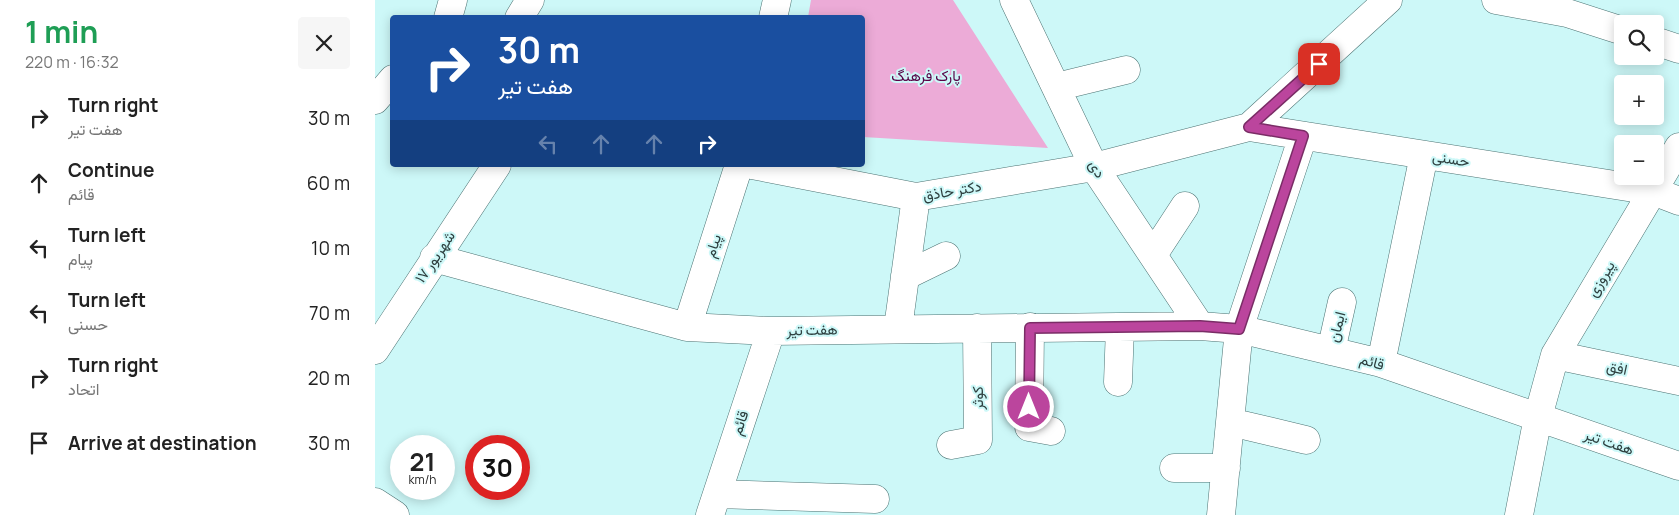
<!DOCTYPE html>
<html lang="en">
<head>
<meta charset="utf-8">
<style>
  :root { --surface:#fff; --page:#f6f6f6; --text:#222; --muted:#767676 }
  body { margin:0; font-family:Manrope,Vazirmatn,sans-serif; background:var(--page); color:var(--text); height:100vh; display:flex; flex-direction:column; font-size:19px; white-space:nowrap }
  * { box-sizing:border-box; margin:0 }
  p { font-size:16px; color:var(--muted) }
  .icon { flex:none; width:28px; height:28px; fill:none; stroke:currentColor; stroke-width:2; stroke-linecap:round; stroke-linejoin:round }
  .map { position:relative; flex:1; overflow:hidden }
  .details { display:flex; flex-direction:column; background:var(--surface); width:375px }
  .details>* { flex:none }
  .top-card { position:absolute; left:15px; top:15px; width:475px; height:152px; border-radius:5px; box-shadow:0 2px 12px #0003; background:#1a4fa0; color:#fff; overflow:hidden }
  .fabs { position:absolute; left:1239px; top:15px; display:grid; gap:10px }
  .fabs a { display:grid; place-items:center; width:50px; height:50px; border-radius:5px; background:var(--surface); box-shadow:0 2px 12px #0003; font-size:25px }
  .speed { position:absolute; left:15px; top:435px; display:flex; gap:10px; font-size:25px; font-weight:700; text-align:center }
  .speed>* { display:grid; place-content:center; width:65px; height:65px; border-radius:50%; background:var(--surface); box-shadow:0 2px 12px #0003; line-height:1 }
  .speed small { font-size:12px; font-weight:400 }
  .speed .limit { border:8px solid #d22; background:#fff; color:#111 }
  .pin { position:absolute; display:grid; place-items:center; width:42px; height:42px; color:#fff; margin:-21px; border-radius:10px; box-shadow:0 2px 8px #0006 }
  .me { position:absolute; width:55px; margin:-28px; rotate:0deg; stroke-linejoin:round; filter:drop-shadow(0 0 4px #0008) }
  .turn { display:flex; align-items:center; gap:18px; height:105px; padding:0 25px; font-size:22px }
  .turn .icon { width:65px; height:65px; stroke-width:2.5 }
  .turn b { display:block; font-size:35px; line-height:42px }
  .lanes { display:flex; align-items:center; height:48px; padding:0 25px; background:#0003; justify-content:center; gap:25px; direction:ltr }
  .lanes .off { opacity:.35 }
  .round { display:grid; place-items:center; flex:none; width:52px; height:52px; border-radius:5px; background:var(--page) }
  .headline { display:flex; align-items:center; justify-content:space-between; height:85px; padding:0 25px }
  h1 { font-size:30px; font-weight:700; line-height:38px; color:#1e9e55 }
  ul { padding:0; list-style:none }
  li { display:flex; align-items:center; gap:15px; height:65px; padding:0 25px }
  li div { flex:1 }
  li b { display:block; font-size:19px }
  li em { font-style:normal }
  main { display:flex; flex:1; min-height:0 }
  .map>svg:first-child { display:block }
  .green { fill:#ecabd7 }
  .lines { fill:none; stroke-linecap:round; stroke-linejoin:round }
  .minor-casing { stroke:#4c7373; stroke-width:29 }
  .minor { stroke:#fff; stroke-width:28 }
  .route-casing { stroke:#7a2d66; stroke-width:12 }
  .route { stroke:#bb459d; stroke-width:9 }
  .labels { text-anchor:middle; stroke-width:4; stroke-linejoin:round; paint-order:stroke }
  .park-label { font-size:15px; fill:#570246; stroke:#cdf8f8 }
  .street-label { font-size:15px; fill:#2e4040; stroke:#cdf8f8 }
</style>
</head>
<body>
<main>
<section class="details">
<div class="headline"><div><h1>1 min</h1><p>220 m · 16:32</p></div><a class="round"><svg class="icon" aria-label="close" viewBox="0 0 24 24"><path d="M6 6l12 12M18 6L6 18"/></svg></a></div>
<ul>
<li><svg class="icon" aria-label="right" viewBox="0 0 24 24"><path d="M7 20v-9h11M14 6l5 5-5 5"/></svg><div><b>Turn right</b><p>هفت تیر</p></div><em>30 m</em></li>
<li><svg class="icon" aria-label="ahead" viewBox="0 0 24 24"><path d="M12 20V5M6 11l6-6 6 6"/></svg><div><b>Continue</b><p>قائم</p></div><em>60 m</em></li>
<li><svg class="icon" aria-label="left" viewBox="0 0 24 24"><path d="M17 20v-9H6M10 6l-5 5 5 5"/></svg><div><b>Turn left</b><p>پیام</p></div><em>10 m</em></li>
<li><svg class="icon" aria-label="left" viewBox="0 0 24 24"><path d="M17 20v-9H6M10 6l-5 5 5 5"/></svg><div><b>Turn left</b><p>حسنی</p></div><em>70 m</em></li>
<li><svg class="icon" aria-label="right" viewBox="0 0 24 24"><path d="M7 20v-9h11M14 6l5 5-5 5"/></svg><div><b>Turn right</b><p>اتحاد</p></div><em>20 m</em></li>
<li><svg class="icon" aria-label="arrive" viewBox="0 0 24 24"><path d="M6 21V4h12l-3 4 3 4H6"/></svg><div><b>Arrive at destination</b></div><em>30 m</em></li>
</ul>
</section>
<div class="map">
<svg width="1304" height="515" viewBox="0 0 1304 515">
  <rect width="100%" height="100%" fill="#cdf8f8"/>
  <path class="green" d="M436,0H578L673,148L488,137V18L433,17Z"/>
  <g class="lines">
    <defs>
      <path id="minor" d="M639,0L719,167L825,326
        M1121,0L1192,13L1248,31
        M73,18L78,0
        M144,18L155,0
        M398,18L402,0
        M1280,41L1304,49
        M681,87L751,70
        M0,100L18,79
        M874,127L1013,0
        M377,165L541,197L719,167L874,127L1278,191L1304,201
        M778,255L810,206
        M59,258L312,327L396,331L825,326L864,329L1006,363L1304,466
        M530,276L571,256
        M312,327L364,165
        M655,327L654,427L676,431
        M523,328L541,197
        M0,350L122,165
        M956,351L967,302
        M1180,355L1304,381
        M1006,363L1049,155
        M743,382L745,327
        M855,422L931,440
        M576,445L603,440L602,328
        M799,468H851
        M342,494L500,499
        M0,502L20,515
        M335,515L396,331
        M846,515L864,329L928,136
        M1144,515L1163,417L1180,355L1304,147"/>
    </defs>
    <use href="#minor" class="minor-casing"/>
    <use href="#minor" class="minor"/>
  </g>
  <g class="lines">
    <defs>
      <path id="route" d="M654,407L655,328L825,326L864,329L928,136L874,127L944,64"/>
    </defs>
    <use href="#route" class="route-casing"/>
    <use href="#route" class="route"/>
  </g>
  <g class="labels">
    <g class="park-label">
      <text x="551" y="81">پارک فرهنگ</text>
    </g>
    <g class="street-label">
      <text transform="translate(1076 159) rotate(9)" y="5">حسنی</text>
      <text transform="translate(722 169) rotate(60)" y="5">دی</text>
      <text transform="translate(577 191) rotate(-10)" y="5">دکتر حاذق</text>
      <text transform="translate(338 246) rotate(-72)" y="5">پیام</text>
      <text transform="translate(60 257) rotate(-56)" y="5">۱۷ شهریور</text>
      <text transform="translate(1226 279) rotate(-59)" y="5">پیروزی</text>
      <text transform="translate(962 327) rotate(-76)" y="5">ایمان</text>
      <text transform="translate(437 330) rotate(-1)" y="5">هفت تیر</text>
      <text transform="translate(997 362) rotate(15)" y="5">قائم</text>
      <text transform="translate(1242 368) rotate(12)" y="5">افق</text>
      <text transform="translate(603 398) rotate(-91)" y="5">کوثر</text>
      <text transform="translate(365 423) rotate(-72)" y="5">قائم</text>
      <text transform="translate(1234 442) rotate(19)" y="5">هفت تیر</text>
    </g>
  </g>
</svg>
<div class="fabs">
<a><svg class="icon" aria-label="search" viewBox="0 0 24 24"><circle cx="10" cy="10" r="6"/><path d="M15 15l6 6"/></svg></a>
<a>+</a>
<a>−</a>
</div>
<div class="speed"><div>21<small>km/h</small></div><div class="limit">30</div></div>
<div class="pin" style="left:944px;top:64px;background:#d93025"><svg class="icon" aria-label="arrive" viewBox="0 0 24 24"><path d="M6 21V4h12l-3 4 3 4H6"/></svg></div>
<svg class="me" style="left:654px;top:407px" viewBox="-20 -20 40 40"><circle r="17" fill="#bb459d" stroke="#fff" stroke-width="3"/><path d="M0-11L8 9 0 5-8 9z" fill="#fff"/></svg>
<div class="top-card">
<div class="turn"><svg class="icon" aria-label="right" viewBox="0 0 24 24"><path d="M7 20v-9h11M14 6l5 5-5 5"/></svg><div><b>30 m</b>هفت تیر</div></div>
<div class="lanes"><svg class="icon off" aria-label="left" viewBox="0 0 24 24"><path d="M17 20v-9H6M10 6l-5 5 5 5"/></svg><svg class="icon off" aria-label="ahead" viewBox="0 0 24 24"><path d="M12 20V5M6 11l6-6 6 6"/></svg><svg class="icon off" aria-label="ahead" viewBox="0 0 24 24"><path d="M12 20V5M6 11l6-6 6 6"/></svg><svg class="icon" aria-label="right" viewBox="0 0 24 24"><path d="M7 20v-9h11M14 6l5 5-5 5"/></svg></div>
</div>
</div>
</main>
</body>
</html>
